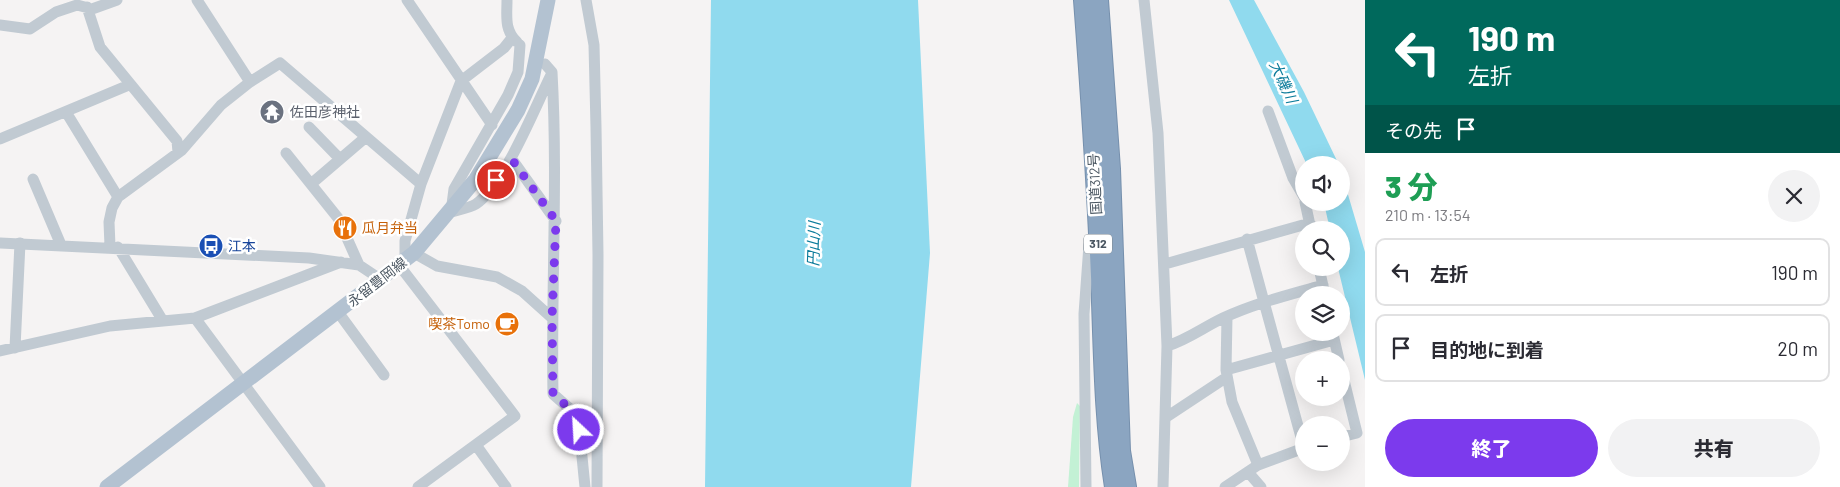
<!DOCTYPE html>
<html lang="ja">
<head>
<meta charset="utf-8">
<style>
  :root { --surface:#fff; --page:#f2f2f3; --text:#2b2b33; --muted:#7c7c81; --line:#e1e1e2; --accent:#7c3aed }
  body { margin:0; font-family:Barlow,"Noto Sans JP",sans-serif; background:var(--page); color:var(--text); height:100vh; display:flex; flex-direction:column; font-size:19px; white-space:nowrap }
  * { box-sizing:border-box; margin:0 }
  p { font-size:16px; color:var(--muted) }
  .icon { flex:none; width:28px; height:28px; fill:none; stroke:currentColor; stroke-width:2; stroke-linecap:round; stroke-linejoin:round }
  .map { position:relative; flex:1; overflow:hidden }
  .drawer { display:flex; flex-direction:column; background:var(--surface); width:475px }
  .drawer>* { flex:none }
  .guide { background:#00695c; color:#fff; overflow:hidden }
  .fabs { position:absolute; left:1295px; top:156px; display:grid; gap:10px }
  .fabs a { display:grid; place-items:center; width:55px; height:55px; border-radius:50%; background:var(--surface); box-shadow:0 5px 20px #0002; font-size:25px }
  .pin { position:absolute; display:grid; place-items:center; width:42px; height:42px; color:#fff; margin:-21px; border:2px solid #fff; border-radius:50%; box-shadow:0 1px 5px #0007 }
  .me { position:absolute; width:55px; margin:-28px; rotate:335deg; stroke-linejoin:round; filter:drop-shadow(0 0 4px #0008) }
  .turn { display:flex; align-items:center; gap:18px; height:105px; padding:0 20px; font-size:22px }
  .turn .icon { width:65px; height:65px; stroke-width:2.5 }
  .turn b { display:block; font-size:35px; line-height:42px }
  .then { display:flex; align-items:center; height:48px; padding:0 20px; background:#0003; gap:10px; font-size:19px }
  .round { display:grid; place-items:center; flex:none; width:52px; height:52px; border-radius:26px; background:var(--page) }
  .summary { display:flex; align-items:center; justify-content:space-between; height:85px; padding:0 20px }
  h1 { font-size:30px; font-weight:800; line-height:38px; color:#1e9e55 }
  .button { display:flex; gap:10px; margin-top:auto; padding:10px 20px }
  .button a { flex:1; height:58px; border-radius:30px; background:var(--accent); color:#fff; font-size:20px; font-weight:800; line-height:58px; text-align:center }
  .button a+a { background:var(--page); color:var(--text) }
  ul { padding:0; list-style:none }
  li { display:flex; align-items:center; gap:15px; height:68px; margin:0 10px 8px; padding:0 10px; border:2px solid var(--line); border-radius:10px }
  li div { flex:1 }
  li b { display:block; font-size:19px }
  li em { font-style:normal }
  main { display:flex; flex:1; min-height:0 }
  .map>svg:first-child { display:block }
  .green { fill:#c3f1d5 }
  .water { fill:#90daee }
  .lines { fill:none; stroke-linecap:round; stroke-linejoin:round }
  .highway-casing { stroke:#7690ad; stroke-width:20 }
  .minor { stroke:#c1cad2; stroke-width:11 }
  .major { stroke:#b3c2d1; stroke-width:15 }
  .highway { stroke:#8ba5c1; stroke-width:18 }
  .route { stroke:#7c3aed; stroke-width:9; stroke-dasharray:0 16.2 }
  .labels { text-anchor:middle; stroke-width:5; stroke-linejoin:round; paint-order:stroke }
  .shield { fill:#fff; stroke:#808990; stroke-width:1 }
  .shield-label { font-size:12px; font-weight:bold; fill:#4a5661 }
  .worship-label { font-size:14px; fill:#5b616d; stroke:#fff; text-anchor:start }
  .street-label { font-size:14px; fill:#4a5661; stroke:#fff }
  .food-label { font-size:14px; fill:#c56008; stroke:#fff; text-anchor:start }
  .transit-label { font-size:14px; fill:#164399; stroke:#fff; text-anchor:start }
  .water-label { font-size:15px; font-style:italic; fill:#0c7c9b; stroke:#fff }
</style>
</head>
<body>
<main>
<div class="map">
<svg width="1365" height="487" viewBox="0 0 1365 487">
  <rect width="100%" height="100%" fill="#f5f3f3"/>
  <path class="green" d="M1077,403L1080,406L1079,487H1068L1073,417Z"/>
  <path class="water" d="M711,0H918L930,253L911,487H705Z
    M1229,0H1254L1304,92L1339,165H1307Z
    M1341,171L1365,252V380L1338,268H1341V230H1330L1324,203L1341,202Z"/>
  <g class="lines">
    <defs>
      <path id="highway" d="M1083,0C1090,92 1096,184 1100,276C1103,346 1103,417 1114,487
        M1099,0L1111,169L1121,451L1127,487"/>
    </defs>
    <use href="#highway" class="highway-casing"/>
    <path class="minor" d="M197,0L250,82
      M407,0L492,125
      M507,0C507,16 504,30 517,42
      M586,0L594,45L596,127L598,255L597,487
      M1144,0L1158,133L1167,346
      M87,7L100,47L177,141L178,152
      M0,25L30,29L56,12L77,5L92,9L117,0
      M520,45L518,72L508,95L454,189L451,212C458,210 470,208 476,204C505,184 535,107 551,75
      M545,64L552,72C558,180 551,287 553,394L578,416L585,487
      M1268,111L1293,178L1304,197
      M66,112L118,197
      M309,127L340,159
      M0,139L129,85
      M286,153L338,218L359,265
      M511,158L556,221
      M33,179L61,245
      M311,184L366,137
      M1305,202L1311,230
      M1247,239L1264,302
      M0,243L309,258L359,265L380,279
      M110,246L109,222L112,208L118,197L182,150L221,105L250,82L280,63L421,184
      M118,247L163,321
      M414,253L437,266L497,277L522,291L552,318
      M405,261V241L421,184L461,81L504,48L512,38
      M1165,264L1310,223
      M399,265L515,416L418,487
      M1319,268L1325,295
      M1264,302L1304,448
      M338,312L384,375
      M1227,317L1226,370L1232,402L1258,465
      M195,318L320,487
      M1333,334L1339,360
      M15,348L20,243
      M0,351L110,326L195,318L341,262
      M1341,368L1357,433L1341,437
      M1226,370L1334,340
      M1165,418L1227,377
      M476,445L506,487
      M1248,472L1261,487
      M1086,487L1084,314L1089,245
      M1163,487L1167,346C1187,340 1204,327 1223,318C1255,303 1289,295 1323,285
      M1225,487L1258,465L1304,448"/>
    <path class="major" d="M107,487L414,253L476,179L518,110L532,79L548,0"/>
    <use href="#highway" class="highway"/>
  </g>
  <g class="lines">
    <path class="route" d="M496,180L511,158L556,221L552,318L553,394L578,416L579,430"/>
  </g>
  <defs>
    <symbol id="temple-disc" viewBox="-11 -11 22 22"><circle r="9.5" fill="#6b7280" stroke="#fff"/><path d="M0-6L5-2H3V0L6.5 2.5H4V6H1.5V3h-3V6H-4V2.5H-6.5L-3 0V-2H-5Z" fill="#fff"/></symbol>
    <symbol id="restaurant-disc" viewBox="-11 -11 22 22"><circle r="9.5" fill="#e8710a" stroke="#fff"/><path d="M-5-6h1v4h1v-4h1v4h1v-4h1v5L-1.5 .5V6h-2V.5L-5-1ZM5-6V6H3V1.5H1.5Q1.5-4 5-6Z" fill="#fff"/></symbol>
    <symbol id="bus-disc" viewBox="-11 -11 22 22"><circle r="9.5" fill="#1a4fb4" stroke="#fff"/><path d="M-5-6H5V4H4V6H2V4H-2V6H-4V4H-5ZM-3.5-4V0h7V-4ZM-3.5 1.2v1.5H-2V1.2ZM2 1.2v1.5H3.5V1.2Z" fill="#fff"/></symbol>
    <symbol id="cafe-disc" viewBox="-11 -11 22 22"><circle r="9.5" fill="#e8710a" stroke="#fff"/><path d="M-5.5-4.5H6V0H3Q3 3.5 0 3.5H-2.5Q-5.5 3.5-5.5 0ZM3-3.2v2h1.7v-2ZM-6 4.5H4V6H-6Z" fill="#fff"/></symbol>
  </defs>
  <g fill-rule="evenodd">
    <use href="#temple-disc" x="258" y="98" width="28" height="28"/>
    <use href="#restaurant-disc" x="331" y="214" width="28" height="28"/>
    <use href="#bus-disc" x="197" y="232" width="28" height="28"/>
    <use href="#cafe-disc" x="493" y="310" width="28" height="28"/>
  </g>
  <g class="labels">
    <rect class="shield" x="1084" y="234.5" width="28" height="19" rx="4"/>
    <g class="shield-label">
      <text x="1098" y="248">312</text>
    </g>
    <g class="worship-label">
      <text x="290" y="117">佐田彦神社</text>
    </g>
    <g class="street-label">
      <text transform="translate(1095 184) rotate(-93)" y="5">国道312号</text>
      <text transform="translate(377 282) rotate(-38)" y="5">永留豊岡線</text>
    </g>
    <g class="food-label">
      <text x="362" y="233">瓜月弁当</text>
      <text x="490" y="329" text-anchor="end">喫茶Tomo</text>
    </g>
    <g class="transit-label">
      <text x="228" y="251">江本</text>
    </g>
    <g class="water-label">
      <text transform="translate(1283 82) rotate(65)" y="5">大磯川</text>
      <text transform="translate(814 244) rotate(-88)" y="5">円山川</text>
    </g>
  </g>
</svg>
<div class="fabs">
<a><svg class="icon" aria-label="sound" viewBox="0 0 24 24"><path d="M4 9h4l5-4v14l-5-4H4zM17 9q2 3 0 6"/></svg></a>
<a><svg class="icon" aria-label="search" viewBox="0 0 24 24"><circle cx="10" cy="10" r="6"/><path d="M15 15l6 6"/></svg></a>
<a><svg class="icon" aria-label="layers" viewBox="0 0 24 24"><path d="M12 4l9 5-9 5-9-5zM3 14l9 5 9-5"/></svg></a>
<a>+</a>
<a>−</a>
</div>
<div class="pin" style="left:496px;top:180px;background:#d93025"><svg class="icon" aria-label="arrive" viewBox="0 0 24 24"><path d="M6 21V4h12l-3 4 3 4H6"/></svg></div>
<svg class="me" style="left:579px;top:430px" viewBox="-20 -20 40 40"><circle r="17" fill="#7c3aed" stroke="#fff" stroke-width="3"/><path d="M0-11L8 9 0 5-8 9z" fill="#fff"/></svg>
</div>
<section class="drawer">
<div class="guide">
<div class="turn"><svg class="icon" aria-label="left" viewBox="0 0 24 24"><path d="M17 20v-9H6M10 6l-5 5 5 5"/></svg><div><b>190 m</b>左折</div></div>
<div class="then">その先<svg class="icon" aria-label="arrive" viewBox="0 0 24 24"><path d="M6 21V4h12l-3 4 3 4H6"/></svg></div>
</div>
<div class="summary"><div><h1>3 分</h1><p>210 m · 13:54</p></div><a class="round"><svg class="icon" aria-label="close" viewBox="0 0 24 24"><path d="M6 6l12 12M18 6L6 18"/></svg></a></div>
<ul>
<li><svg class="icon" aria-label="left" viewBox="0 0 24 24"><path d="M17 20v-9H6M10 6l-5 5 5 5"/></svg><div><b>左折</b></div><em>190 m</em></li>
<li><svg class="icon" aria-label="arrive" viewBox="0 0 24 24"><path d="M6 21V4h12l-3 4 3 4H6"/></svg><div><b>目的地に到着</b></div><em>20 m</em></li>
</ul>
<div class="button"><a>終了</a><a>共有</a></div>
</section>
</main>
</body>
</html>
